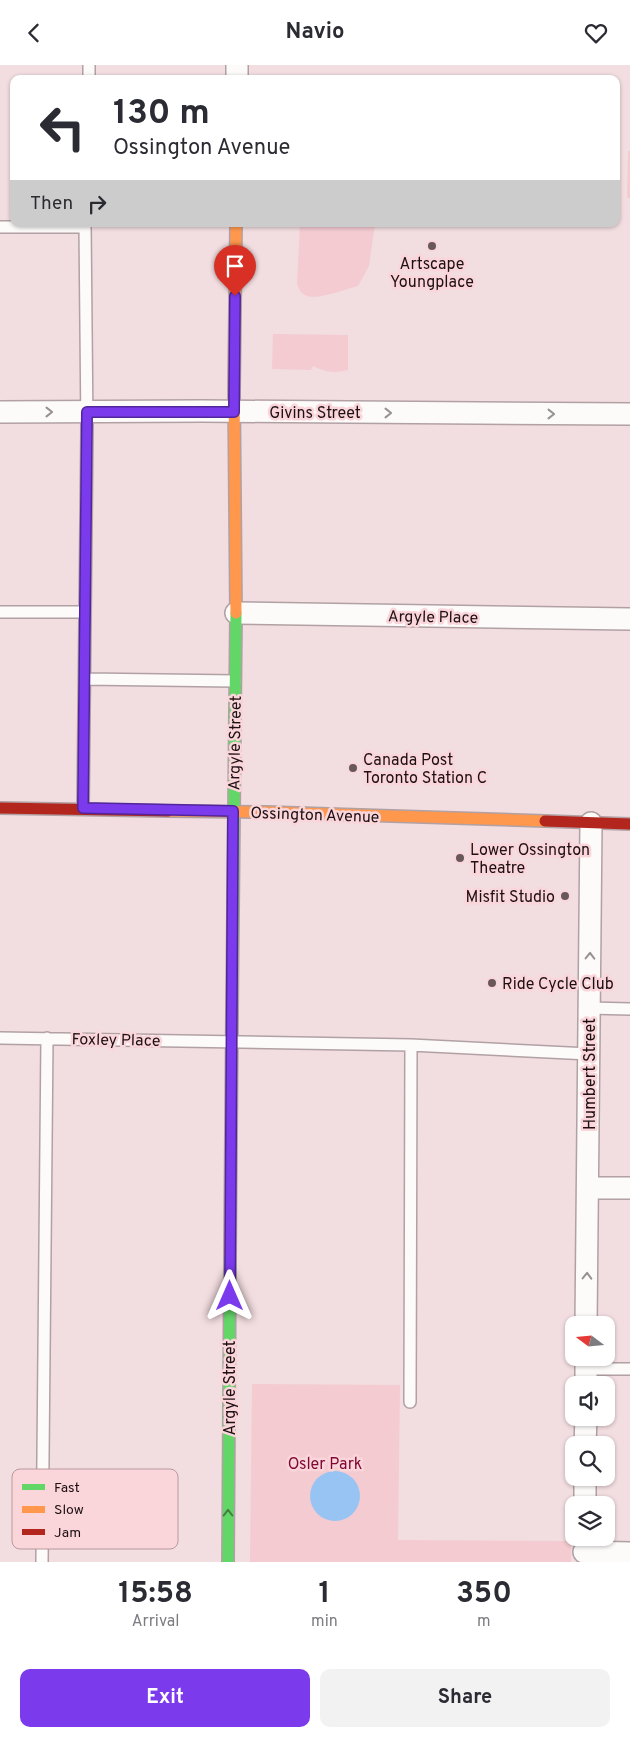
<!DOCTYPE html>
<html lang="en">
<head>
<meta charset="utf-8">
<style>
  :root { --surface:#fff; --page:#f2f2f3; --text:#2b2b33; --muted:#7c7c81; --accent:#7c3aed }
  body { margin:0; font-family:Overpass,sans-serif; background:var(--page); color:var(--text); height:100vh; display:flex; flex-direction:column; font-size:19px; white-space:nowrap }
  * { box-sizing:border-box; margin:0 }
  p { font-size:16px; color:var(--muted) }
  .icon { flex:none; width:28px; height:28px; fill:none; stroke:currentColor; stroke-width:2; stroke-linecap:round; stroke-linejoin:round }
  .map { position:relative; height:1497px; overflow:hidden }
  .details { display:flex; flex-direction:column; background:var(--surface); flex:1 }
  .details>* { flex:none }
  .hud { position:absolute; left:10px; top:10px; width:610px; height:152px; border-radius:10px; box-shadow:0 1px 4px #0004; background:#fff; color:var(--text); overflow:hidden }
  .needle { width:32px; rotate:286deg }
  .buttons { position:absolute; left:565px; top:1251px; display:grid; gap:10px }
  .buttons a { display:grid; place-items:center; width:50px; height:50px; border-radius:10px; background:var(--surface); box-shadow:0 1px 4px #0004; font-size:25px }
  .pin { position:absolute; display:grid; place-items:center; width:42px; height:42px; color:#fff; margin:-51px -21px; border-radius:50% 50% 50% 0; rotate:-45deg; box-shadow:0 0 5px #0007 }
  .pin .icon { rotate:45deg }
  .me { position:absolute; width:55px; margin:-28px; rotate:0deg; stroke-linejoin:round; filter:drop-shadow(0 0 4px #0008) }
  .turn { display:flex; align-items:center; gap:18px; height:105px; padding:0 20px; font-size:22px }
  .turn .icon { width:65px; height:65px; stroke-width:2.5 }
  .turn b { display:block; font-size:35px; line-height:42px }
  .then { display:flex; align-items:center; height:48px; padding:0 20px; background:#0003; gap:10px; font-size:19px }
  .eta { display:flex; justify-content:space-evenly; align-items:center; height:85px; text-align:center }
  .eta b { font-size:30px; font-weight:700; line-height:35px }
  .action { display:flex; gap:10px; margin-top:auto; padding:10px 20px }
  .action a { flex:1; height:58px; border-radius:10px; background:var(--accent); color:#fff; font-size:20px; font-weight:700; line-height:58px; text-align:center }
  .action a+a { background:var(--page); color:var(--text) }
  header { display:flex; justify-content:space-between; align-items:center; height:65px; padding:0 20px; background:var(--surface); font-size:22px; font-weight:700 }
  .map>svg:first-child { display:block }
  .green { fill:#f3cbd1 }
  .water { fill:#98c4f4 }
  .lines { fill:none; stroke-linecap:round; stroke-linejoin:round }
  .lane-casing { stroke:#b1a1a4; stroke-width:14 }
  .street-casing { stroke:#b1a1a4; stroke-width:24 }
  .fast-casing { stroke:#b1a1a4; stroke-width:14 }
  .slow-casing { stroke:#b1a1a4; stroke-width:14 }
  .jam-casing { stroke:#b1a1a4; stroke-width:14 }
  .lane { stroke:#fdfafa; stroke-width:11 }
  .street { stroke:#fdfafa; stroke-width:21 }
  .fast { stroke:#63d668; stroke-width:11 }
  .slow { stroke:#ff974d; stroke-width:11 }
  .jam { stroke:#b3261e; stroke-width:11 }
  .oneway { stroke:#989192 }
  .oneway2 { stroke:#447d41 }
  .route-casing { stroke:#51269a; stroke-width:12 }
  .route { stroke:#7c3aed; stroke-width:9 }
  .poi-dot { fill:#68585a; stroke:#fad5da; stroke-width:2 }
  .labels { text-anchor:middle; stroke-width:5; stroke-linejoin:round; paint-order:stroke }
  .poi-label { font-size:16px; fill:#1d1012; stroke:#fad5da; text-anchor:start }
  .street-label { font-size:16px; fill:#1d1012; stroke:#fad5da }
  .park-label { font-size:16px; fill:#7f0634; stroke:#fad5da }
  .key { fill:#fad5da; stroke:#b89a9e; stroke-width:1 }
  .key-label { font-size:14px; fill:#1d1012 }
</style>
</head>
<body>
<header><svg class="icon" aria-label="back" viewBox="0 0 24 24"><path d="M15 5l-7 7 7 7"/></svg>Navio<svg class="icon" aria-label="heart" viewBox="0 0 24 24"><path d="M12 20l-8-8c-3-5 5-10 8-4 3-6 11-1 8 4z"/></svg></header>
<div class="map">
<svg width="630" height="1497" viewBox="0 0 630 1497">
  <rect width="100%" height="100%" fill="#f2dde0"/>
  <path class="green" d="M628,86H630V133H627Z
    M300,159H375L369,201L358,221C346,224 318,235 307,231C301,229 299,224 297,219Z
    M273,269L348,270V305C332,308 328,308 313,301L311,305L272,304Z
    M252,1319L400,1320L398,1475L571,1476V1497H250Z"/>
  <path class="water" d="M310 1431a25 25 0 1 1 50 0a25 25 0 1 1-50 0Z"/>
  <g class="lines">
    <defs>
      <path id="lane" d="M89,14V0
        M0,162H85
        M0,547H85
        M85,614L235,616
        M83,743L87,364L85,159
        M589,943L630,944
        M0,973L411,980L589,989
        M586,1304H630
        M410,1337L411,980
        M42,1497L47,973"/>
      <path id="street" d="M237,14V0
        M0,347L202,346L630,349
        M236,548L630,554
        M588,1123H630
        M586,1260L591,758
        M586,1320V1292
        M585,1380L586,1352
        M585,1440V1412
        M584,1487L630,1488"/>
      <path id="fast" d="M232,946L236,548
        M228,1497L230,1191"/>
      <path id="slow" d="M236,548L234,326L236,159
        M168,746L266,747L545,756
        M230,1191L232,946"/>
      <path id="jam" d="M0,743L168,746
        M545,756L630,759"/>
    </defs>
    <use href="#lane" class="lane-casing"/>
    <use href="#street" class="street-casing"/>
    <use href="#fast" class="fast-casing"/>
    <use href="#slow" class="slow-casing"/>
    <use href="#jam" class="jam-casing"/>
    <use href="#lane" class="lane"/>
    <use href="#street" class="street"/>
    <use href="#fast" class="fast"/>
    <use href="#slow" class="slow"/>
    <use href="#jam" class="jam"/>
  </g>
  <defs><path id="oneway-chevron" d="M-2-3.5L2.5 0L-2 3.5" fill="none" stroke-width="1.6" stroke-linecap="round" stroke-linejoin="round" transform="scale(1.25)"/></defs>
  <g class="oneway">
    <use href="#oneway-chevron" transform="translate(49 347)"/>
    <use href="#oneway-chevron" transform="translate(388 348)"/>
    <use href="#oneway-chevron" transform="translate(551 349)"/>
    <use href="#oneway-chevron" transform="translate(590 891) rotate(-89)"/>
    <use href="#oneway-chevron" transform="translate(587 1211) rotate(-89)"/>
  </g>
  <use class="oneway2" href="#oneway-chevron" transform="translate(228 1448) rotate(-90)"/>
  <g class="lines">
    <defs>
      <path id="route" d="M230,1231L233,746L83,743L87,347H234L235,231"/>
    </defs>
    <use href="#route" class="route-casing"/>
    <use href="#route" class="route"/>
  </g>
  <g class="poi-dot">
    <circle cx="432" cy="181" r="5"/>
    <circle cx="353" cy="703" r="5"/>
    <circle cx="460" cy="793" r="5"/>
    <circle cx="565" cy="831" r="5"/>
    <circle cx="492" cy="918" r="5"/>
  </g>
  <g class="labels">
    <g class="poi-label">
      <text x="432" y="204" text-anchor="middle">Artscape<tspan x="432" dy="18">Youngplace</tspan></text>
      <text x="363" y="700">Canada Post<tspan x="363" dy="18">Toronto Station C</tspan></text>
      <text x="470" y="790">Lower Ossington<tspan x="470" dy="18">Theatre</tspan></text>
      <text x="555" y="837" text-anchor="end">Misfit Studio</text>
      <text x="502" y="924">Ride Cycle Club</text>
    </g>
    <g class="street-label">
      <text x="315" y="353">Givins Street</text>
      <text transform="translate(433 551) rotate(1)" y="6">Argyle Place</text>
      <text transform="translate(234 678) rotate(-89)" y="6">Argyle Street</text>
      <text transform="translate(315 749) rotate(2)" y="6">Ossington Avenue</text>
      <text transform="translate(116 974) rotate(1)" y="6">Foxley Place</text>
      <text transform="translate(589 1009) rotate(-90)" y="6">Humbert Street</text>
      <text transform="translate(229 1323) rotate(-90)" y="6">Argyle Street</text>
    </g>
    <g class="park-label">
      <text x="325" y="1404">Osler Park</text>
    </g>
  </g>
  <rect x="12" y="1404" width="166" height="80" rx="8" class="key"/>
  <rect x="22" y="1419" width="23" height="6" fill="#63d668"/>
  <rect x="22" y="1441" width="23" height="7" fill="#ff974d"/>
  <rect x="22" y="1464" width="23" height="6" fill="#b3261e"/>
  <g class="key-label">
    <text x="54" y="1427">Fast</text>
    <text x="54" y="1449">Slow</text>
    <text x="54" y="1472">Jam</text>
  </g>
</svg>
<div class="buttons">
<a><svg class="needle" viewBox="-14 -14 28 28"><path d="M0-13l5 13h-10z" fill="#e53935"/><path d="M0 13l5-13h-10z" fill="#7c7c81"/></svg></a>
<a><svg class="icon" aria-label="sound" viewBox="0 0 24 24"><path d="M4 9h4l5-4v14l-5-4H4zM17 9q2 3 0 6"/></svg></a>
<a><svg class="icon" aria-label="search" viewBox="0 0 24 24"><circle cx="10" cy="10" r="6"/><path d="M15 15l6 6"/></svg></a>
<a><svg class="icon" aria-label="layers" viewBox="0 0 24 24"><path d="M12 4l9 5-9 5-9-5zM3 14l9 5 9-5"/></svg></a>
</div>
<div class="pin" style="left:235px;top:231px;background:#d93025"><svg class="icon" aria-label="arrive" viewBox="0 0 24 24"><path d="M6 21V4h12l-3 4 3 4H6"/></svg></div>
<svg class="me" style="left:230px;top:1231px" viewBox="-20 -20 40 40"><path d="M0-17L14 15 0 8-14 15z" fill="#7c3aed" stroke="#fff" stroke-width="4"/></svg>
<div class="hud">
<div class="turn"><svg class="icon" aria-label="left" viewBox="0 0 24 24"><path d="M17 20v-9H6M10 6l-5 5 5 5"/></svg><div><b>130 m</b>Ossington Avenue</div></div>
<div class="then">Then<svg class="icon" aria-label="right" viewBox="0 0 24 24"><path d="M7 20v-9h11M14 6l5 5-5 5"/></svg></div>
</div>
</div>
<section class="details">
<div class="eta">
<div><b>15:58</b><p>Arrival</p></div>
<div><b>1</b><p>min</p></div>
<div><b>350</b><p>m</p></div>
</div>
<div class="action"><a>Exit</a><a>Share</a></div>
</section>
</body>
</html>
